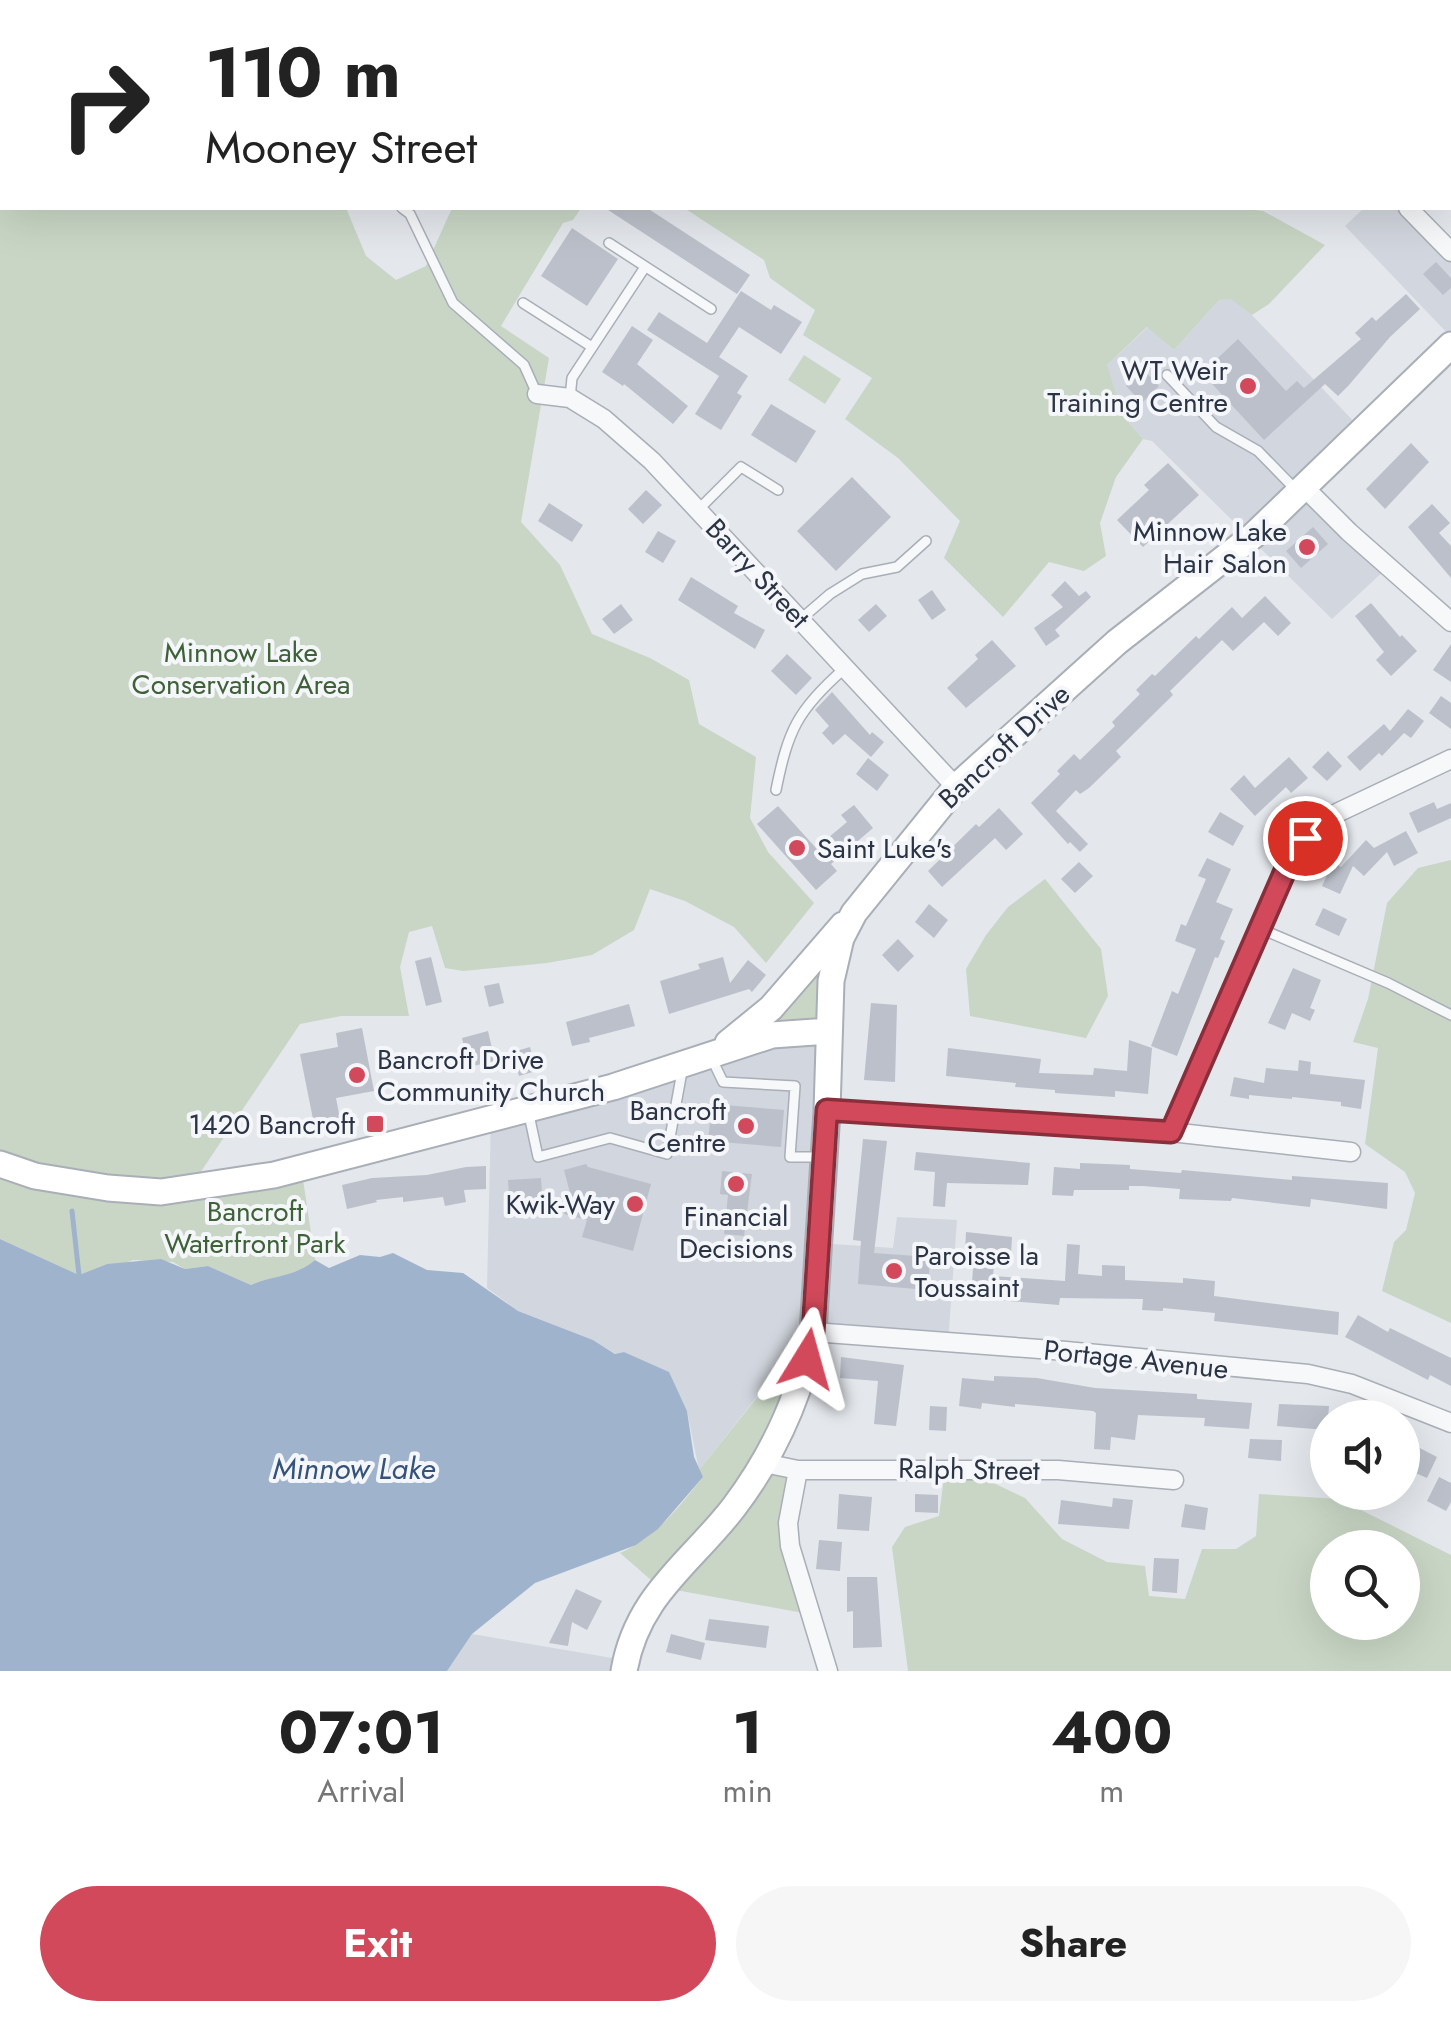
<!DOCTYPE html>
<html lang="en">
<head>
<meta charset="utf-8">
<style>
  :root { --surface:#fff; --page:#f6f6f6; --text:#222; --muted:#767676; --accent:#d1495b }
  body { margin:0; font-family:Jost,sans-serif; background:var(--page); color:var(--text); height:100vh; display:flex; flex-direction:column; font-size:38px; white-space:nowrap }
  * { box-sizing:border-box; margin:0 }
  p { font-size:32px; color:var(--muted) }
  .icon { flex:none; width:55px; height:55px; fill:none; stroke:currentColor; stroke-width:2; stroke-linecap:round; stroke-linejoin:round }
  .map { position:relative; height:1671px; overflow:hidden }
  .panel { display:flex; flex-direction:column; background:var(--surface); flex:1 }
  .panel>* { flex:none }
  .guide { position:absolute; left:0px; top:0px; width:1452px; height:210px; box-shadow:0 10px 40px #0002; background:#fff; color:var(--text); overflow:hidden }
  .tools { position:absolute; left:1310px; top:1400px; display:grid; gap:20px }
  .tools a { display:grid; place-items:center; width:110px; height:110px; border-radius:50%; background:var(--surface); box-shadow:0 10px 40px #0002; font-size:50px }
  .pin { position:absolute; display:grid; place-items:center; width:85px; height:85px; color:#fff; margin:-42px; border:5px solid #fff; border-radius:50%; box-shadow:0 2px 10px #0007 }
  .me { position:absolute; width:110px; margin:-55px; rotate:8deg; stroke-linejoin:round; filter:drop-shadow(0 0 8px #0008) }
  .turn { display:flex; align-items:center; gap:35px; height:210px; padding:0 40px; font-size:45px }
  .turn .icon { width:130px; height:130px; stroke-width:2.5 }
  .turn b { display:block; font-size:70px; line-height:85px }
  .eta { display:flex; justify-content:space-evenly; align-items:center; height:170px; text-align:center }
  .eta b { font-size:60px; font-weight:700; line-height:70px }
  .action { display:flex; gap:20px; margin-top:auto; padding:20px 40px }
  .action a { flex:1; height:115px; border-radius:60px; background:var(--accent); color:#fff; font-size:40px; font-weight:700; line-height:115px; text-align:center }
  .action a+a { background:var(--page); color:var(--text) }
  .map>svg:first-child { display:block }
  .built { fill:#d2d6de }
  .green { fill:#c9d6c5; fill-rule:evenodd }
  .water { fill:#9fb4cc }
  .lines { fill:none; stroke-linecap:round; stroke-linejoin:round }
  .stream { stroke:#9fb4cc; stroke-width:5 }
  .building { fill:#bbc0ca }
  .lane-casing { stroke:#a9aeb7; stroke-width:12 }
  .street-casing { stroke:#a9aeb7; stroke-width:21 }
  .secondary-casing { stroke:#a9aeb7; stroke-width:29 }
  .lane { stroke:#f7f8fa; stroke-width:9 }
  .street { stroke:#f7f8fa; stroke-width:18 }
  .secondary { stroke:#fff; stroke-width:25 }
  .route-casing { stroke:#882f3b; stroke-width:25 }
  .route { stroke:#d1495b; stroke-width:18 }
  .poi-dot { fill:#d1495b; stroke:#f4f6f9; stroke-width:4 }
  .labels { text-anchor:middle; stroke-width:8; stroke-linejoin:round; paint-order:stroke }
  .poi-label { font-size:28px; fill:#2b3445; stroke:#f4f6f9; text-anchor:end }
  .street-label { font-size:28px; fill:#2b3445; stroke:#f4f6f9 }
  .park-label { font-size:28px; fill:#3f6138; stroke:#f4f6f9 }
  .water-label { font-size:30px; font-style:italic; fill:#34527a; stroke:#f4f6f9 }
</style>
</head>
<body>
<div class="map">
<svg width="1451" height="1671" viewBox="0 0 1451 1671">
  <rect width="100%" height="100%" fill="#e4e7ec"/>
  <path class="built" d="M1364,208H1407L1451,253V337L1345,226Z
    M1231,298L1252,315L1362,430L1304,488L1386,569L1332,619L1152,441L1143,439L1122,415L1106,366L1148,327L1174,350L1219,300Z
    M828,1030L817,1243L893,1248L897,1217L957,1220L948,1343L812,1333L797,1386L770,1380L699,1470L687,1411L668,1372L624,1352L616,1354L593,1340L518,1311L487,1288L491,1117Z
    M472,1634L624,1660L633,1671H447Z"/>
  <path class="green" d="M0,35L2,208H346L366,256L396,280L426,266L452,208H581L573,220L563,223L501,326L549,358L521,522L560,565L592,634L650,658L689,680L699,724L756,757L750,818L768,852L814,903L766,963L734,927L685,901L650,889L634,930L592,955L547,963L463,971L445,968L432,926L409,932L400,967L409,1016H341L300,1024L192,1185L301,1166L315,1260C295,1277 273,1275 251,1285L208,1266L185,1269L173,1262L133,1260L121,1265L107,1264L79,1275L0,1239Z
    M684,208H1240L1263,211L1325,245L1269,304L1252,315L1231,299L1219,300L1174,350L1147,327L1107,365L1122,415L1143,439L1116,477L1100,523L1106,556L1084,571L1049,562L1003,617L944,558L960,521L898,458L845,419L872,378L803,335L815,310L770,278L764,260Z
    M804,355L841,379L825,404L788,380Z
    M1451,860V1323L1382,1291L1394,1242L1406,1230L1415,1193L1405,1172L1365,1144L1378,1048L1353,1042L1368,999L1387,903L1418,868Z
    M1045,879L1101,949L1108,996L1086,1038L970,1016L966,969L986,935L1008,907Z
    M852,913L828,1030L771,1033L770,1007Z
    M771,1380L797,1386L763,1464L797,1471L790,1504L809,1614L659,1587L620,1553C656,1537 679,1507 703,1477L699,1470Z
    M979,1476L1025,1498L1062,1539L1107,1562L1145,1566L1149,1596L1185,1599L1202,1549H1236L1256,1536L1259,1494L1339,1499L1451,1555V1671H908L892,1547L905,1527L939,1516L944,1477ZM1328,1548H1402V1622H1328Z"/>
  <path class="water" d="M0,1239L79,1275L107,1264L161,1259L185,1269L208,1266L251,1285C273,1275 295,1277 315,1260L329,1268L360,1255L380,1257L393,1253L427,1270L463,1273L518,1311L593,1340L615,1354L624,1352L669,1372L687,1411L694,1457L703,1477L658,1529L636,1545L535,1583L472,1634L447,1671H0Z"/>
  <g class="lines">
    <path class="stream" d="M72,1211L79,1275"/>
  </g>
  <path class="building" d="M605,208H647L750,275L737,294Z
    M572,228L618,259L587,306L541,276Z
    M1436,262L1451,278V288L1443,295L1423,274Z
    M741,291L771,310L774,305L802,322L781,354L739,327L719,357L748,376L737,393L742,396L721,430L695,414L719,376L647,330L659,312L707,343Z
    M1406,294L1420,309L1390,337L1349,385L1338,396L1325,384L1264,440L1202,373L1238,339L1286,391L1297,381L1304,388L1361,339L1355,333L1372,317L1376,321Z
    M632,326L653,340L637,364L688,406L673,424L624,384L623,386L602,372Z
    M1144,370L1159,386L1142,403L1126,386Z
    M771,404L816,431L796,463L751,435Z
    M1411,443L1429,462L1385,509L1366,489Z
    M1168,463L1199,495L1143,547L1117,520L1149,490L1144,485Z
    M852,477L891,517L836,571L797,531Z
    M646,490L662,505L643,524L628,509Z
    M549,503L583,525L572,542L538,521Z
    M1432,504L1450,523L1439,533L1451,546V578L1408,527Z
    M1313,527L1328,544L1301,568L1286,551Z
    M658,531L676,541L663,563L645,552Z
    M691,577L738,606L734,613L765,630L755,649L678,600Z
    M1065,581L1079,596L1086,591L1091,597L1055,630L1060,636L1046,646L1034,628L1063,607L1051,595Z
    M932,590L946,610L932,620L918,600Z
    M1265,596L1291,623L1278,636L1264,622L1233,651L1222,640L1170,691L1173,695L1116,751L1121,757L1089,788L1080,794L1076,790L1056,811L1088,844L1080,852L1070,842L1068,844L1031,803L1060,774L1057,771L1074,754L1080,760L1115,726L1112,722L1140,694L1136,690L1152,674L1155,676L1196,636L1199,639L1232,607L1242,618Z
    M1371,603L1400,637L1402,635L1417,651L1391,676L1376,660L1384,652L1355,616Z
    M621,604L633,620L614,634L602,619Z
    M876,604L887,616L869,632L858,620Z
    M992,640L1016,666L966,708L947,688L978,659L975,655Z
    M1451,644V682L1433,670Z
    M787,654L812,678L796,695L771,671Z
    M832,692L870,735L872,732L884,742L871,757L845,734L833,745L822,733L829,726L815,710Z
    M1441,696L1451,703V729L1429,713Z
    M1408,709L1424,721L1411,738L1404,733L1382,756L1379,753L1360,771L1347,757L1384,724L1390,731Z
    M1328,751L1342,766L1327,781L1312,767Z
    M1289,757L1308,778L1291,793L1286,787L1255,816L1230,789L1244,775L1255,788Z
    M868,758L889,775L877,791L856,774Z
    M1434,802L1437,809L1451,803V818L1418,833L1409,813Z
    M854,805L873,828L831,864L837,871L816,890L757,824L778,806L816,848L847,822L841,815Z
    M999,808L1023,834L1006,850L995,838L942,887L928,871L976,824L979,827Z
    M1220,812L1244,826L1233,846L1208,832Z
    M1406,831L1418,853L1394,866L1387,852L1364,876L1353,866L1340,894L1322,886L1333,863L1341,867L1366,840L1374,848Z
    M1207,858L1231,869L1216,902L1233,909L1220,939L1225,941L1218,958L1215,957L1177,1056L1151,1046L1172,991L1178,994L1196,949L1175,941L1181,924L1186,926L1206,879L1198,876Z
    M1079,862L1093,876L1075,893L1061,879Z
    M929,904L948,920L934,938L915,922Z
    M1323,908L1347,919L1339,936L1315,925Z
    M898,939L914,956L898,972L882,955Z
    M431,957L442,1002L426,1006L415,961Z
    M723,957L730,983L748,960L766,975L752,992L749,989L669,1014L660,981L700,969L698,964Z
    M1293,968L1321,980L1310,1008L1315,1010L1310,1021L1292,1013L1285,1030L1268,1023Z
    M499,983L504,1003L489,1007L484,986Z
    M871,1003L897,1005L895,1082L864,1080Z
    M629,1004L635,1026L589,1038L590,1042L572,1046L566,1022Z
    M362,1028L374,1091L336,1098L340,1119L314,1124L300,1054L338,1047L336,1033Z
    M488,1031L495,1061L469,1067L462,1038Z
    M1129,1040L1152,1048L1148,1094L1115,1091V1097L1055,1093V1090L1015,1087L1016,1083L946,1076L948,1048L1041,1059L1039,1073L1093,1075L1094,1068L1127,1071Z
    M530,1047L536,1071L519,1076L513,1052Z
    M1299,1060L1311,1062L1310,1074L1365,1080L1361,1109L1341,1106V1102L1292,1097V1099L1249,1095V1099L1230,1096L1234,1077L1264,1083L1266,1068L1298,1071Z
    M712,1104L784,1110L781,1147L708,1141Z
    M863,1139L887,1141L874,1253L930,1257L928,1290L858,1284L861,1241L853,1240Z
    M916,1152L1030,1163L1028,1185L947,1183L945,1207L933,1206L935,1172L914,1170Z
    M1080,1163L1130,1165V1169L1181,1173L1182,1170L1292,1180V1176L1388,1183L1387,1209L1311,1199L1310,1207L1232,1198L1231,1201L1179,1199L1180,1189L1143,1186H1129V1190H1074L1073,1196L1052,1195L1054,1167L1080,1169Z
    M586,1164L588,1167L651,1184L633,1251L582,1237L587,1220L564,1214L570,1193L564,1170Z
    M486,1166V1189L464,1190L466,1202L445,1206L443,1197L403,1202V1197L376,1200L377,1202L347,1209L342,1185L372,1178L427,1175L466,1167Z
    M722,1171L752,1174L744,1236L724,1234L728,1195L720,1194Z
    M541,1178L543,1210L510,1212L508,1180Z
    M966,1232L1012,1237L1011,1254L995,1252L993,1276L1065,1281L1067,1244L1080,1245L1078,1274L1102,1276V1265L1125,1266V1280L1183,1283V1278L1215,1281L1214,1296L1339,1312L1338,1335L1214,1321L1215,1313L1163,1308V1311L1142,1310L1143,1299L1060,1298L1059,1305L971,1298L974,1253L965,1252Z
    M1358,1315L1388,1332L1390,1328L1451,1358V1386L1430,1375L1428,1380L1345,1337Z
    M841,1357L904,1365L896,1426L874,1424L878,1381L840,1378Z
    M994,1376L1037,1378L1095,1388L1197,1394V1399L1252,1403L1249,1429L1204,1426L1205,1418L1138,1415L1135,1440L1111,1437L1110,1450L1094,1449L1096,1413L1093,1411L1015,1404V1407L982,1403L981,1409L959,1406L962,1378L994,1381Z
    M1279,1404L1329,1406L1327,1430L1277,1426Z
    M930,1406L947,1407L946,1431L929,1430Z
    M1250,1439L1282,1440L1281,1461L1248,1458Z
    M1414,1445L1437,1457L1427,1478L1402,1467V1449L1410,1453Z
    M1439,1477L1451,1483V1502L1446,1511L1427,1501Z
    M839,1494L872,1497L869,1531L837,1529Z
    M915,1494L938,1495V1513L915,1512Z
    M1113,1498L1133,1500L1129,1529L1058,1524L1061,1500L1112,1507Z
    M1185,1504L1208,1508L1205,1530L1181,1527Z
    M819,1540L842,1542L840,1571L816,1569Z
    M1154,1558L1179,1559L1177,1593L1152,1591Z
    M847,1577H877L882,1647L853,1648V1611L847,1612Z
    M576,1589L602,1601L587,1630L572,1622L568,1646L549,1643Z
    M709,1619L769,1626L766,1648L705,1640Z
    M671,1634L705,1643L701,1660L666,1652Z"/>
  <g class="lines">
    <defs>
      <path id="lane" d="M0,21L2,22
        M402,208L410,214L453,303L524,365L537,394
        M609,243L711,309
        M523,303L592,347
        M1167,375L1216,427L1258,451L1297,491
        M570,398L572,378L645,267
        M699,509L741,467L778,490
        M801,619L830,594L862,574L897,567L926,541
        M776,790C788,731 797,710 844,669
        M1261,929L1388,983L1451,1015
        M711,1057L723,1082L795,1086L790,1157H824
        M528,1110L538,1157L610,1138L667,1154L683,1066"/>
      <path id="street" d="M1408,208L1451,252
        M537,394L570,398L604,419L652,461L956,787
        M1305,488L1349,532L1451,622
        M827,1111L1171,1132L1351,1152
        M1171,1132L1296,848L1324,820L1339,812L1451,759
        M813,1332L1066,1351L1308,1374L1352,1384L1451,1423
        M764,1463L798,1470H1058L1174,1480
        M798,1470L788,1523L790,1546L828,1671"/>
      <path id="secondary" d="M728,1043L771,1008L843,925
        M0,1164L35,1176L108,1188L161,1192L274,1175L613,1087L772,1035L829,1031
        M624,1671C637,1595 691,1563 734,1507C774,1454 800,1397 813,1332L827,1111L831,981L841,938L854,913L956,787L1117,642L1254,535L1451,345"/>
    </defs>
    <use href="#lane" class="lane-casing"/>
    <use href="#street" class="street-casing"/>
    <use href="#secondary" class="secondary-casing"/>
    <use href="#lane" class="lane"/>
    <use href="#street" class="street"/>
    <use href="#secondary" class="secondary"/>
  </g>
  <g class="lines">
    <defs>
      <path id="route" d="M807,1359L813,1332L827,1110L1171,1132L1288,864L1305,838"/>
    </defs>
    <use href="#route" class="route-casing"/>
    <use href="#route" class="route"/>
  </g>
  <g class="poi-dot">
    <circle cx="1248" cy="386" r="10"/>
    <circle cx="1307" cy="547" r="10"/>
    <circle cx="797" cy="848" r="10"/>
    <circle cx="357" cy="1075" r="10"/>
    <rect x="365" y="1114" width="20" height="20" rx="5"/>
    <circle cx="746" cy="1126" r="10"/>
    <circle cx="736" cy="1184" r="10"/>
    <circle cx="635" cy="1204" r="10"/>
    <circle cx="894" cy="1271" r="10"/>
  </g>
  <g class="labels">
    <g class="poi-label">
      <text x="1228" y="380">WT Weir<tspan x="1228" dy="32">Training Centre</tspan></text>
      <text x="1287" y="541">Minnow Lake<tspan x="1287" dy="32">Hair Salon</tspan></text>
      <text x="817" y="858" text-anchor="start">Saint Luke's</text>
      <text x="377" y="1069" text-anchor="start">Bancroft Drive<tspan x="377" dy="32">Community Church</tspan></text>
      <text x="726" y="1120">Bancroft<tspan x="726" dy="32">Centre</tspan></text>
      <text x="355" y="1134">1420 Bancroft</text>
      <text x="615" y="1214">Kwik-Way</text>
      <text x="736" y="1226" text-anchor="middle">Financial<tspan x="736" dy="32">Decisions</tspan></text>
      <text x="914" y="1265" text-anchor="start">Paroisse la<tspan x="914" dy="32">Toussaint</tspan></text>
    </g>
    <g class="street-label">
      <text transform="translate(758 573) rotate(47)" y="10">Barry Street</text>
      <text transform="translate(1004 746) rotate(-43)" y="10">Bancroft Drive</text>
      <text transform="translate(1136 1359) rotate(6)" y="10">Portage Avenue</text>
      <text transform="translate(969 1469) rotate(1)" y="10">Ralph Street</text>
    </g>
    <g class="park-label">
      <text x="241" y="662">Minnow Lake<tspan x="241" dy="32">Conservation Area</tspan></text>
      <text x="255" y="1221">Bancroft<tspan x="255" dy="32">Waterfront Park</tspan></text>
    </g>
    <g class="water-label">
      <text x="354" y="1479">Minnow Lake</text>
    </g>
  </g>
</svg>
<div class="tools">
<a><svg class="icon" aria-label="sound" viewBox="0 0 24 24"><path d="M4 9h4l5-4v14l-5-4H4zM17 9q2 3 0 6"/></svg></a>
<a><svg class="icon" aria-label="search" viewBox="0 0 24 24"><circle cx="10" cy="10" r="6"/><path d="M15 15l6 6"/></svg></a>
</div>
<div class="pin" style="left:1305px;top:838px;background:#d93025"><svg class="icon" aria-label="arrive" viewBox="0 0 24 24"><path d="M6 21V4h12l-3 4 3 4H6"/></svg></div>
<svg class="me" style="left:807px;top:1359px" viewBox="-20 -20 40 40"><path d="M0-17L14 15 0 8-14 15z" fill="#d1495b" stroke="#fff" stroke-width="4"/></svg>
<div class="guide">
<div class="turn"><svg class="icon" aria-label="right" viewBox="0 0 24 24"><path d="M7 20v-9h11M14 6l5 5-5 5"/></svg><div><b>110 m</b>Mooney Street</div></div>
</div>
</div>
<section class="panel">
<div class="eta">
<div><b>07:01</b><p>Arrival</p></div>
<div><b>1</b><p>min</p></div>
<div><b>400</b><p>m</p></div>
</div>
<div class="action"><a>Exit</a><a>Share</a></div>
</section>
</body>
</html>
